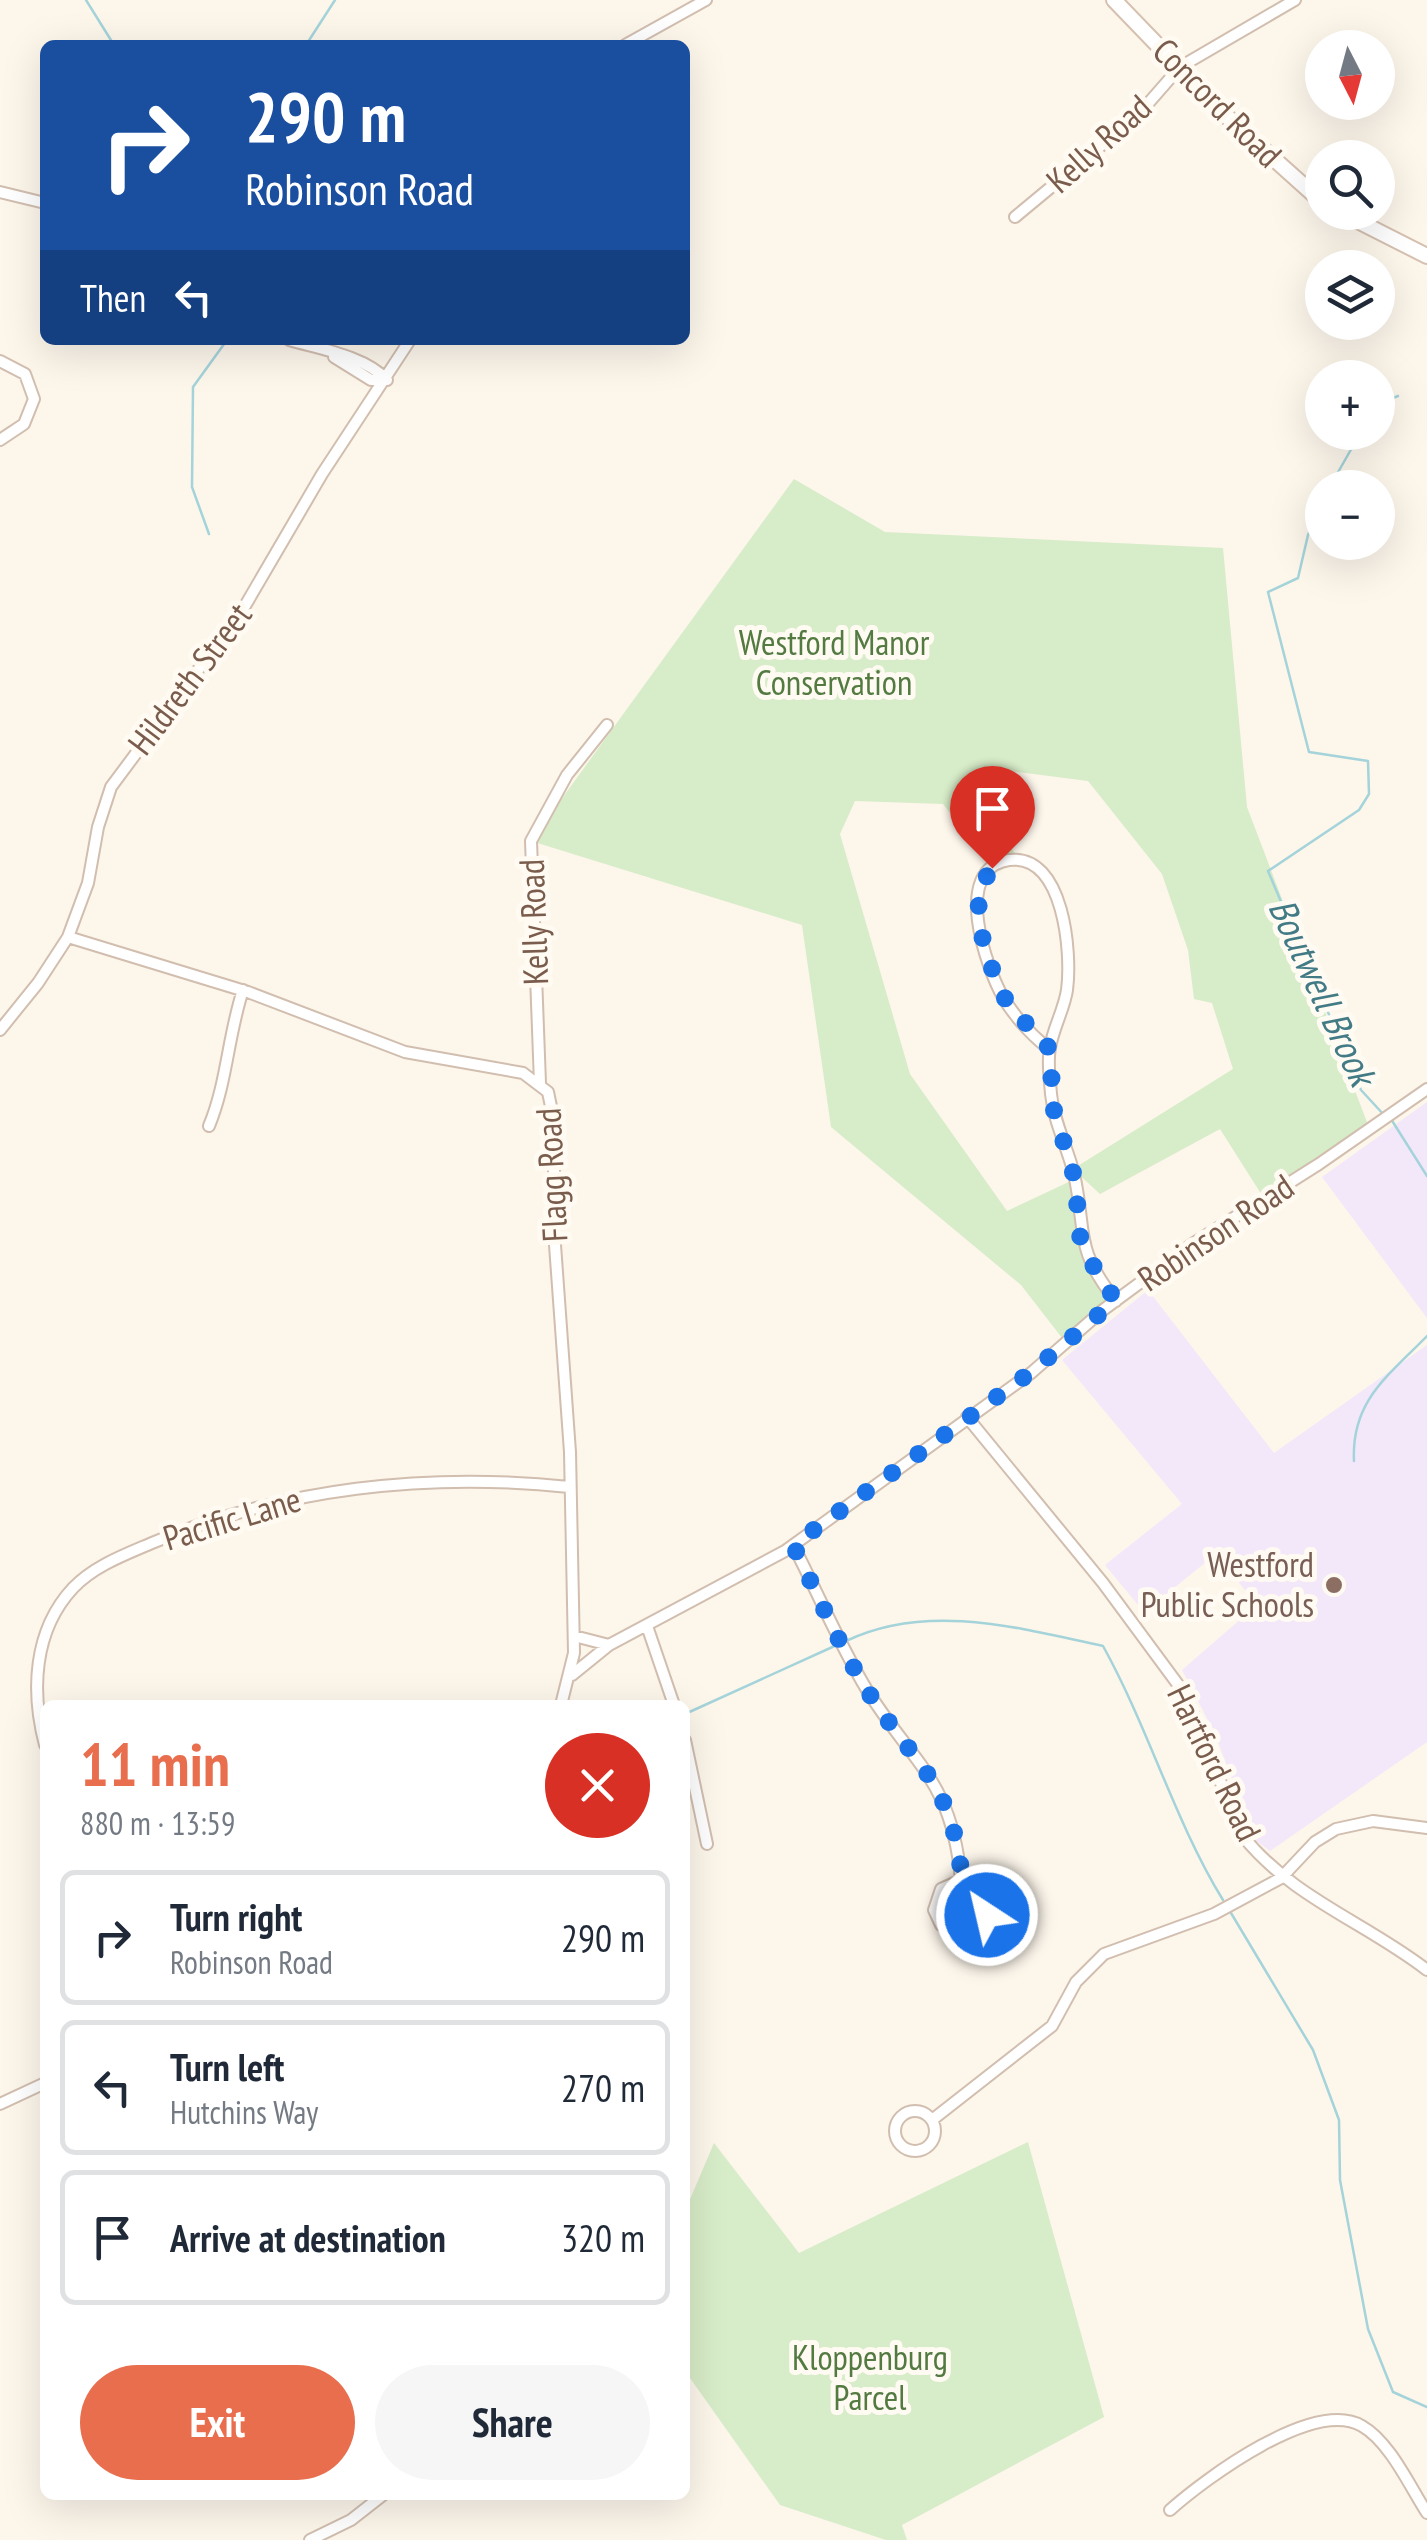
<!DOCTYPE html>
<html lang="en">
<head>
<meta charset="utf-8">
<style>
  :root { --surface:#fff; --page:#f6f6f7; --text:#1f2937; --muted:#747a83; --line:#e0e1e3; --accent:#e86e4e }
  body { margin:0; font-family:"PT Sans Narrow",sans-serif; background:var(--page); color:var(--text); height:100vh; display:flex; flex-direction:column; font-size:38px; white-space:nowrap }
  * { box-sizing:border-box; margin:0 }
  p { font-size:32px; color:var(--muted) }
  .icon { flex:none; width:55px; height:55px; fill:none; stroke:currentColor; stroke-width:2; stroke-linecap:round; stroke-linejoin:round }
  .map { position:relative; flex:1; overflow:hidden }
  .drawer { position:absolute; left:40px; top:1700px; width:650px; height:800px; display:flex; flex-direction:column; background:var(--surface); border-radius:15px; box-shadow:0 10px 40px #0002 }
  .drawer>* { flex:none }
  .banner { position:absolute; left:40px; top:40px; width:650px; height:305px; border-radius:15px; box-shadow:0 10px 40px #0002; background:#1a4fa0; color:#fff; overflow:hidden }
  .needle { width:65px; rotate:174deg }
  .controls { position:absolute; left:1305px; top:30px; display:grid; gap:20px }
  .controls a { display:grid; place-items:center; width:90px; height:90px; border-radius:50%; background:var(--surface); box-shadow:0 10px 40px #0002; font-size:50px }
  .pin { position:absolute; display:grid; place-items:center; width:85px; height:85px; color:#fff; margin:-102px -42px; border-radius:50% 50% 50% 0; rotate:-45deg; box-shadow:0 0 10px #0007 }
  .pin .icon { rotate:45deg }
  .me { position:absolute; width:110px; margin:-55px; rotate:325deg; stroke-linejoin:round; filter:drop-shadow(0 0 8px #0008) }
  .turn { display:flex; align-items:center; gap:35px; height:210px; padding:0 40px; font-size:45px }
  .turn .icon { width:130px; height:130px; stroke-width:2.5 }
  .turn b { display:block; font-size:70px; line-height:85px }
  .then { display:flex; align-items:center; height:95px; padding:0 40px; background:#0003; gap:20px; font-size:38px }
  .round { display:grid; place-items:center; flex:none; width:105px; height:105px; border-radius:52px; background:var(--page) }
  .summary { display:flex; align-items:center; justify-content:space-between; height:170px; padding:0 40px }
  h1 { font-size:60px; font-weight:700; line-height:75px; color:var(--accent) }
  .cta { display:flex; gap:20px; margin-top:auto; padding:20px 40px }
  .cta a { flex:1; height:115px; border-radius:60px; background:var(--accent); color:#fff; font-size:40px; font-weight:700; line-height:115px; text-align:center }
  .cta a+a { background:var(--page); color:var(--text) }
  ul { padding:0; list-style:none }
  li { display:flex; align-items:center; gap:30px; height:135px; margin:0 20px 15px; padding:0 20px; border:5px solid var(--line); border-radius:15px }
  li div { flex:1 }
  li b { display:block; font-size:38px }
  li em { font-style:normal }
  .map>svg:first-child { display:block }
  .education { fill:#f3e7fa }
  .green { fill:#d7ecc8 }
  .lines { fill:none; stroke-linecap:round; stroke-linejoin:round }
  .stream { stroke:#a4d3da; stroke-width:2.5 }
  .street-casing { stroke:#d1beaf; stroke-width:14 }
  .secondary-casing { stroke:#d6c0af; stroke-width:18 }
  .street { stroke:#fff; stroke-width:10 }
  .secondary { stroke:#fff; stroke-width:14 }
  .route { stroke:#1a73e8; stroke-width:18; stroke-dasharray:0 32.4 }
  .education-dot { fill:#8d6e63; stroke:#fffaf2; stroke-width:4 }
  .labels { text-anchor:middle; stroke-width:10; stroke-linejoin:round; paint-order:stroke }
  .street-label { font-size:35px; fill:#7a5c4c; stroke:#fffaf2 }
  .park-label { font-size:35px; fill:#527a41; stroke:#fffaf2 }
  .education-label { font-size:35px; fill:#785e54; stroke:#fffaf2; text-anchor:end }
  .water-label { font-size:38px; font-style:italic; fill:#427b86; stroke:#fffaf2 }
</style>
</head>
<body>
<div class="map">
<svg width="1427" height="2540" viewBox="0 0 1427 2540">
  <rect width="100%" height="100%" fill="#fdf6eb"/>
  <path class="education" d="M1427,1102V1318L1322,1177Z
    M1148,1290L1274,1453L1427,1345V1742L1270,1851L1255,1840L1215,1734L1182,1670L1257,1605L1216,1554L1144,1612L1105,1565L1182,1504L1062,1360Z"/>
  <path class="green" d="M794,479L885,532L1223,548L1247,807L1370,1130L1265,1200L1220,1129L1100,1194L1073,1169L1233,1069L1212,1003L1194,999L1188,950L1162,874L1088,781L1011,771L974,798L1020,860L992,867L943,804L855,801L840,834L910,1074L1007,1211L1075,1179L1086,1253L1116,1301L1066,1343L1021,1285L831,1127L802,925L531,841Z
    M1028,2142L1104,2417L902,2525L907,2540H886L780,2505L685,2371V2211L714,2143L799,2253Z"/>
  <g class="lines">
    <path class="stream" d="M86,0L114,45
      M306,45L335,0
      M1378,411L1383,402L1398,396
      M1329,488L1361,432
      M1322,501L1308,535L1298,578L1268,592L1309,752L1368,761L1369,794L1359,810L1268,871L1361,1090L1384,1115
      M209,534L192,487L193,387L227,340
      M1391,1119L1427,1176
      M1354,1461C1351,1401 1388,1376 1427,1336
      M846,1641C927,1602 1020,1628 1103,1646C1149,1729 1175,1822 1223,1900
      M685,1714L839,1644
      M1231,1913L1313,2050L1339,2120L1340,2180L1368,2329L1393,2392L1427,2407"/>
    <defs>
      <path id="street" d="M625,45L706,0
        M0,192L45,203
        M1015,217L1138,115L1180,67L1295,0
        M289,340C320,349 365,356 387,380
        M334,357L371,380H387
        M0,361L25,374L34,399L24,424L0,440
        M68,937L248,992L405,1052L523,1073L548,1092L554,1121V1231L570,1452L574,1653L561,1705
        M0,1030L38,983L68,937L88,883L98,827L111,787L242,611L322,474L410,340
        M1049,1049C1031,1035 1016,1018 1004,999C986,968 951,868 1009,860C1064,853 1072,953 1067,990C1064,1010 1053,1028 1050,1048C1047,1062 1050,1080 1051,1094C1054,1123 1067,1146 1074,1174C1087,1232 1073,1247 1116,1301
        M540,1083L531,841L567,775L607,725
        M209,1126C227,1083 228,1035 243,990
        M967,1417L1103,1583L1185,1694L1242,1835C1292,1898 1365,1922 1427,1970
        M793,1545C818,1593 839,1644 867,1690C914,1765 952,1780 961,1880L941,1889L934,1910L941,1925L961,1934L981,1925L988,1904L982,1889L961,1880
        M647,1626L674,1705
        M574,1636L609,1645
        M572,1675L609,1645L785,1551L1031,1373L1103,1310L1194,1243L1319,1164L1427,1089
        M685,1740L707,1844
        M45,1745C31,1692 33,1631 73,1588C94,1566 124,1555 152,1543C283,1488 427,1472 569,1487
        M0,2104L45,2083
        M895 2131a20 20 0 1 1 40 0a20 20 0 1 1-40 0Z
        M932,2120L1052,2026L1076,1982L1104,1954L1214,1914L1281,1878L1315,1842L1336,1829L1373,1821L1427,1828
        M1170,2510C1206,2478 1314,2398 1362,2426C1390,2442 1410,2487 1427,2513
        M310,2540L351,2520L383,2495"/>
      <path id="secondary" d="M1114,0L1224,114L1322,202
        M1340,212L1427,256"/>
    </defs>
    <use href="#street" class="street-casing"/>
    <use href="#secondary" class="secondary-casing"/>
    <use href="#street" class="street"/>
    <use href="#secondary" class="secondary"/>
  </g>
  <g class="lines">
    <path class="route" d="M987,1915L988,1904L982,1889L962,1880C953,1781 914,1765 867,1690C839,1645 817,1593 793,1545L1031,1372L1116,1300L1098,1276L1080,1236L1075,1179L1053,1107L1050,1049L1007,1003L984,950L977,892L992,868"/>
  </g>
  <circle class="education-dot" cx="1334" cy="1585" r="10"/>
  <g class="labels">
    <g class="street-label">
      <text transform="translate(1217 103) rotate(45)" y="12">Concord Road</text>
      <text transform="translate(1099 144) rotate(-42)" y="12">Kelly Road</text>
      <text transform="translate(190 679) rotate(-53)" y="12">Hildreth Street</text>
      <text transform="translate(534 922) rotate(-92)" y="12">Kelly Road</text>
      <text transform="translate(552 1175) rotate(-93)" y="12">Flagg Road</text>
      <text transform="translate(1216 1233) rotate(-34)" y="12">Robinson Road</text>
      <text transform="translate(232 1519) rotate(-17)" y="12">Pacific Lane</text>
      <text transform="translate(1214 1763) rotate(64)" y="12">Hartford Road</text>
    </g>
    <g class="park-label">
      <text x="834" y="655">Westford Manor<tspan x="834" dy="40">Conservation</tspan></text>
      <text x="870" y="2370">Kloppenburg<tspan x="870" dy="40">Parcel</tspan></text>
    </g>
    <g class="education-label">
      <text x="1314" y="1577">Westford<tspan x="1314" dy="40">Public Schools</tspan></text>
    </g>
    <g class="water-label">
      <text transform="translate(1322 992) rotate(65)" y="13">Boutwell Brook</text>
    </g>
  </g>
</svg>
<div class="controls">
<a><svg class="needle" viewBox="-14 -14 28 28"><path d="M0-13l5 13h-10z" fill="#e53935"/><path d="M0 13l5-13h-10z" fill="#747a83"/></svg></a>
<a><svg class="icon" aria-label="search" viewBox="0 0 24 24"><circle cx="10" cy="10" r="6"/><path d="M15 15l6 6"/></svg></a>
<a><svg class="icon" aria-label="layers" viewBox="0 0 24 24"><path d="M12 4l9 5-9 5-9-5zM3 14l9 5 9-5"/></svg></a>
<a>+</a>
<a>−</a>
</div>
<div class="pin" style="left:992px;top:868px;background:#d93025"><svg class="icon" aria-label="arrive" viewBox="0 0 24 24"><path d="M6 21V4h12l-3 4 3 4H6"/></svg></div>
<svg class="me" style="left:987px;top:1915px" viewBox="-20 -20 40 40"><circle r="17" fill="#1a73e8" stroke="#fff" stroke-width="3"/><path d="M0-11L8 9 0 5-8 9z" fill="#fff"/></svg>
<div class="banner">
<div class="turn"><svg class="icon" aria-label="right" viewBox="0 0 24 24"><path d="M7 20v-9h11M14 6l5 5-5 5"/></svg><div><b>290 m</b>Robinson Road</div></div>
<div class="then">Then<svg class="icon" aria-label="left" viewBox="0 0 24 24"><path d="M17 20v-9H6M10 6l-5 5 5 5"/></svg></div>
</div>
<section class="drawer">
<div class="summary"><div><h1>11 min</h1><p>880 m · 13:59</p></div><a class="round" style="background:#d93025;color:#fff"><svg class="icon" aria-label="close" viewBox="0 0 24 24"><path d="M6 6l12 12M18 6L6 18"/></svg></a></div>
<ul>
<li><svg class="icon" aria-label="right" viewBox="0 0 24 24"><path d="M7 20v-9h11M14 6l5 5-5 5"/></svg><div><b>Turn right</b><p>Robinson Road</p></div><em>290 m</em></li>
<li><svg class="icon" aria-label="left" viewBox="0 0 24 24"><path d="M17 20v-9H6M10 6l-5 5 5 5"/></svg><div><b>Turn left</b><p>Hutchins Way</p></div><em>270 m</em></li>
<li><svg class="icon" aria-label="arrive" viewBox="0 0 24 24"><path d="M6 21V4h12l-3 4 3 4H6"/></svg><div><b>Arrive at destination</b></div><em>320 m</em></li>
</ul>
<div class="cta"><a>Exit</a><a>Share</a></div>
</section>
</div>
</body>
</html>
